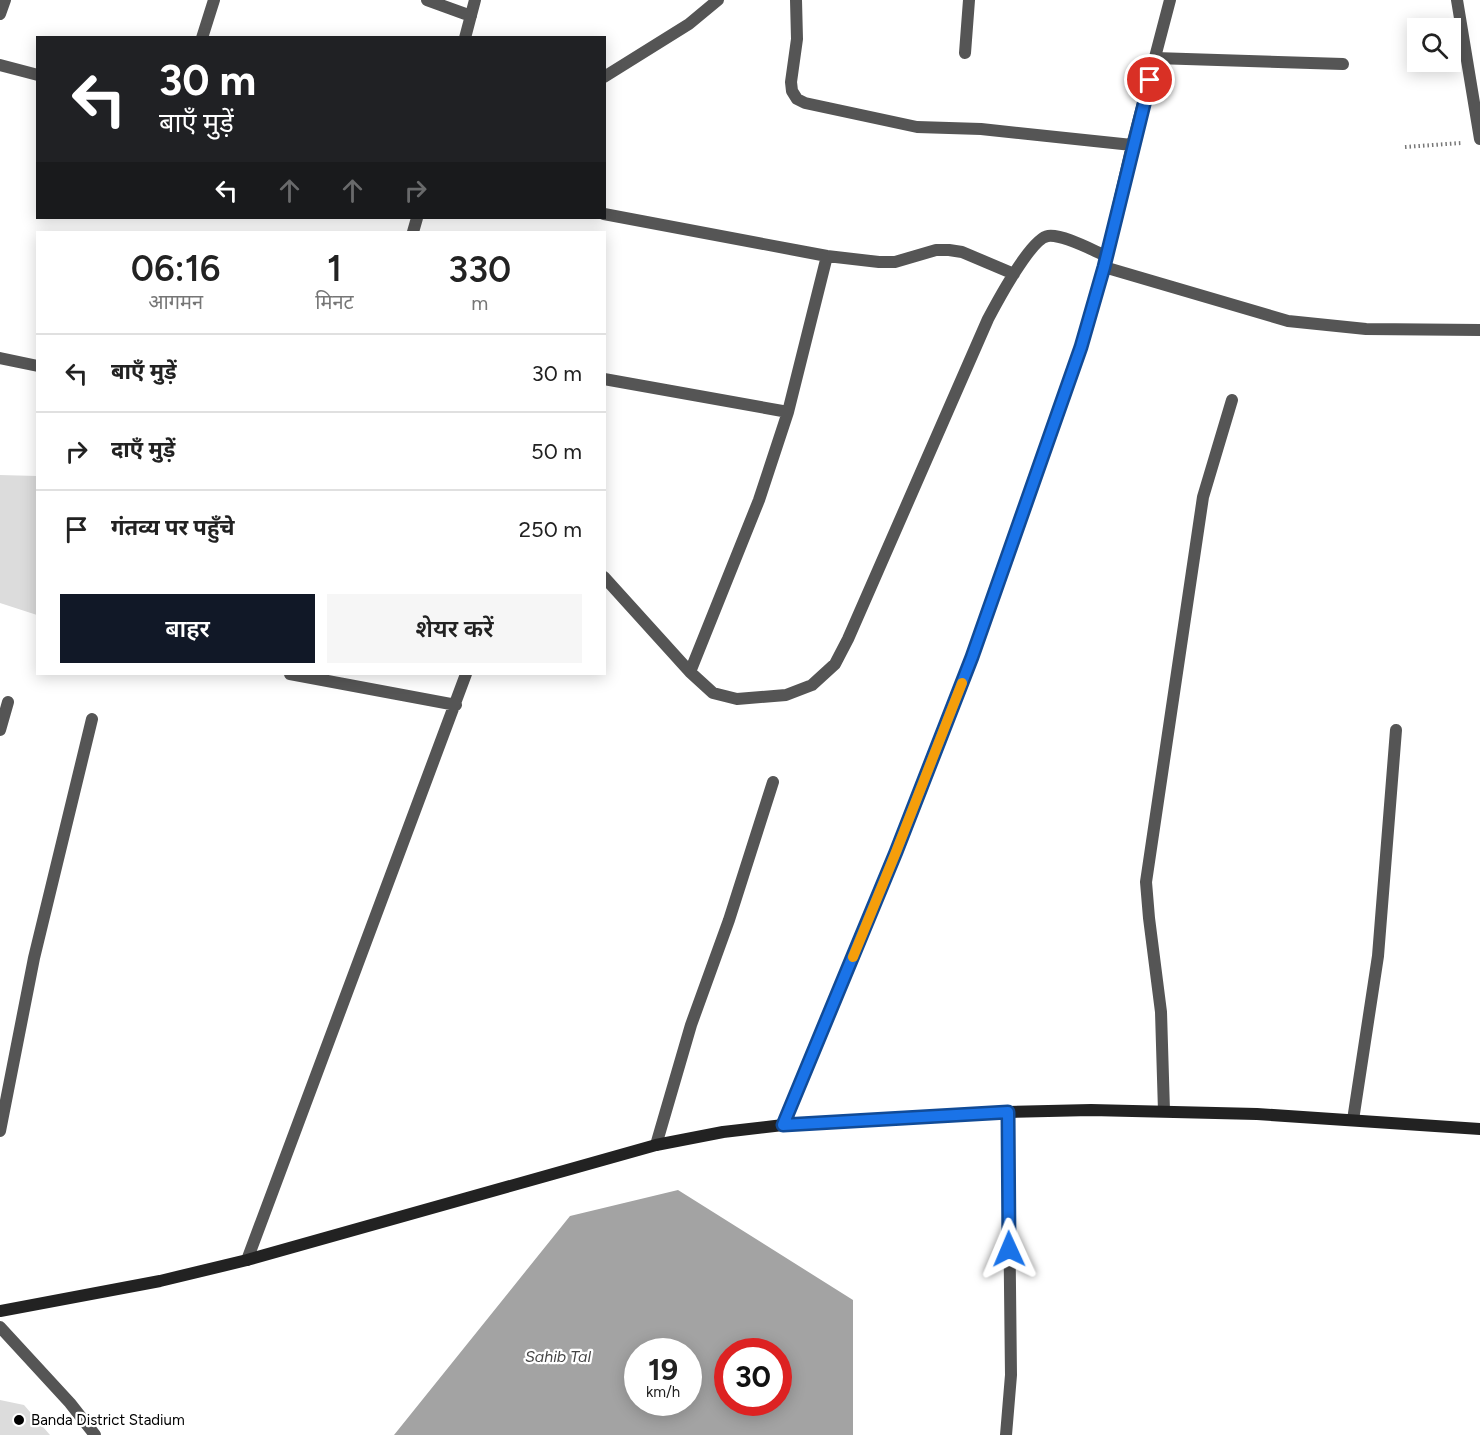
<!DOCTYPE html>
<html lang="hi">
<head>
<meta charset="utf-8">
<style>
  :root { --surface:#fff; --page:#f6f6f6; --text:#222; --muted:#767676; --line:#e0e0e0; --accent:#111827 }
  body { margin:0; font-family:Figtree,"Noto Sans Devanagari",sans-serif; background:var(--page); color:var(--text); height:100vh; display:flex; flex-direction:column; font-size:22px; white-space:nowrap }
  * { box-sizing:border-box; margin:0 }
  p { font-size:20px; color:var(--muted) }
  .icon { flex:none; width:33px; height:33px; fill:none; stroke:currentColor; stroke-width:2; stroke-linecap:round; stroke-linejoin:round }
  .map { position:relative; flex:1; overflow:hidden }
  .sheet { position:absolute; left:36px; top:231px; width:570px; height:444px; display:flex; flex-direction:column; background:var(--surface); border-radius:0px; box-shadow:0 3px 15px #0003 }
  .sheet>* { flex:none }
  .hud { position:absolute; left:36px; top:36px; width:570px; height:183px; border-radius:0px; box-shadow:0 3px 15px #0003; background:#202124; color:#fff; overflow:hidden }
  .buttons { position:absolute; left:1407px; top:18px; display:grid; gap:12px }
  .buttons a { display:grid; place-items:center; width:54px; height:54px; border-radius:0px; background:var(--surface); box-shadow:0 3px 15px #0003; font-size:30px }
  .speed { position:absolute; left:624px; top:1338px; display:flex; gap:12px; font-size:30px; font-weight:700; text-align:center }
  .speed>* { display:grid; place-content:center; width:78px; height:78px; border-radius:50%; background:var(--surface); box-shadow:0 3px 15px #0003; line-height:1 }
  .speed small { font-size:15px; font-weight:400 }
  .speed .limit { border:9px solid #d22; background:#fff; color:#111 }
  .pin { position:absolute; display:grid; place-items:center; width:51px; height:51px; color:#fff; margin:-26px; border:3px solid #fff; border-radius:50%; box-shadow:0 2px 6px #0007 }
  .me { position:absolute; width:66px; margin:-33px; rotate:359deg; stroke-linejoin:round; filter:drop-shadow(0 0 4px #0008) }
  .turn { display:flex; align-items:center; gap:21px; height:126px; padding:0 24px; font-size:27px }
  .turn .icon { width:78px; height:78px; stroke-width:2.5 }
  .turn b { display:block; font-size:42px; line-height:51px }
  .lanes { display:flex; align-items:center; height:57px; padding:0 24px; background:#0003; justify-content:center; gap:30px; direction:ltr }
  .lanes .off { opacity:.35 }
  .eta { display:flex; justify-content:space-evenly; align-items:center; height:102px; text-align:center }
  .eta b { font-size:36px; font-weight:600; line-height:42px }
  .cta { display:flex; gap:12px; margin-top:auto; padding:12px 24px }
  .cta a { flex:1; height:69px; border-radius:0px; background:var(--accent); color:#fff; font-size:24px; font-weight:600; line-height:69px; text-align:center }
  .cta a+a { background:var(--page); color:var(--text) }
  ul { padding:0; list-style:none }
  li { display:flex; align-items:center; gap:18px; height:78px; padding:0 24px; border-top:2px solid var(--line) }
  li div { flex:1 }
  li b { display:block; font-size:22px }
  li em { font-style:normal }
  .map>svg:first-child { display:block }
  .green { fill:#dcdcdc }
  .water { fill:#a3a3a3; fill-rule:evenodd }
  .lines { fill:none; stroke-linecap:round; stroke-linejoin:round }
  .path { stroke:#777; stroke-width:4; stroke-dasharray:1.5 3; stroke-linecap:butt }
  .minor { stroke:#555; stroke-width:12 }
  .secondary { stroke:#222; stroke-width:12 }
  .route-casing { stroke:#114b97; stroke-width:15 }
  .route { stroke:#1a73e8; stroke-width:10 }
  .slow { stroke:#f59e0b; stroke-width:10 }
  .poi-dot { fill:#000; stroke:#fff; stroke-width:2 }
  .labels { text-anchor:middle; stroke-width:4.5; stroke-linejoin:round; paint-order:stroke }
  .poi-label { font-size:15px; fill:#000; stroke:#fff; text-anchor:start }
  .water-label { font-size:16px; font-style:italic; fill:#444; stroke:#fff }
</style>
</head>
<body>
<div class="map">
<svg width="1480" height="1435" viewBox="0 0 1480 1435">
  <rect width="100%" height="100%" fill="#fff"/>
  <path class="green" d="M0,475L37,476V615L0,603Z
    M0,1400L24,1405L50,1435H0Z"/>
  <path class="water" d="M678,1190L853,1300V1435H394L570,1216ZM638,1352H688V1402H638ZM728,1352H778V1402H728Z"/>
  <g class="lines">
    <path class="path" d="M1405,147L1461,143"/>
    <path class="minor" d="M427,0L471,16
      M796,0L797,39L791,82L792,91L797,99L805,103L917,127L981,129L1132,145
      M1457,0L1480,139
      M0,14L5,0
      M202,38L214,0
      M465,38L475,0
      M965,53L969,0
      M1155,58L1343,64
      M0,65L38,75
      M604,77L689,24L718,0
      M604,214L827,256L879,262H895L936,250H949L962,252L1014,274
      M413,232L417,218
      M1104,267L1288,321L1366,329L1480,330
      M0,358L38,366
      M604,379L788,412
      M604,577L690,672L713,693L737,699L786,695L812,685L835,664L848,639L988,319C997,302 1031,238 1048,236C1063,234 1092,250 1106,256
      M690,672L759,500L788,412L827,256
      M290,674L456,705
      M0,730L8,702
      M1164,1111L1161,1012L1149,918L1146,882L1203,497L1232,400
      M1353,1120L1378,956L1396,730
      M783,1125L896,852L972,657L1081,347L1104,267L1132,145L1170,0
      M0,1131L34,958L92,719
      M656,1145L691,1025L729,920L773,782
      M247,1260L466,674
      M0,1327L70,1403L95,1435
      M1006,1435L1011,1375L1008,1112"/>
    <path class="secondary" d="M0,1311L160,1281L247,1260L656,1145L723,1132L783,1125L1008,1112L1091,1110L1257,1114L1480,1129"/>
  </g>
  <g class="lines">
    <defs>
      <path id="route" d="M1009,1249L1008,1112L783,1125L896,852L972,657L1081,347L1104,267L1150,80"/>
    </defs>
    <use href="#route" class="route-casing"/>
    <use href="#route" class="route"/>
    <path class="slow" d="M853,957L896,852L962,683"/>
  </g>
  <circle class="poi-dot" cx="19" cy="1420" r="6"/>
  <g class="labels">
    <g class="poi-label">
      <text x="31" y="1425">Banda District Stadium</text>
    </g>
    <g class="water-label">
      <text x="558" y="1362">Sahib Tal</text>
    </g>
  </g>
</svg>
<div class="buttons">
<a><svg class="icon" aria-label="search" viewBox="0 0 24 24"><circle cx="10" cy="10" r="6"/><path d="M15 15l6 6"/></svg></a>
</div>
<div class="speed"><div>19<small>km/h</small></div><div class="limit">30</div></div>
<div class="pin" style="left:1150px;top:80px;background:#d93025"><svg class="icon" aria-label="arrive" viewBox="0 0 24 24"><path d="M6 21V4h12l-3 4 3 4H6"/></svg></div>
<svg class="me" style="left:1009px;top:1249px" viewBox="-20 -20 40 40"><path d="M0-17L14 15 0 8-14 15z" fill="#1a73e8" stroke="#fff" stroke-width="4"/></svg>
<div class="hud">
<div class="turn"><svg class="icon" aria-label="left" viewBox="0 0 24 24"><path d="M17 20v-9H6M10 6l-5 5 5 5"/></svg><div><b>30 m</b>बाएँ मुड़ें</div></div>
<div class="lanes"><svg class="icon" aria-label="left" viewBox="0 0 24 24"><path d="M17 20v-9H6M10 6l-5 5 5 5"/></svg><svg class="icon off" aria-label="ahead" viewBox="0 0 24 24"><path d="M12 20V5M6 11l6-6 6 6"/></svg><svg class="icon off" aria-label="ahead" viewBox="0 0 24 24"><path d="M12 20V5M6 11l6-6 6 6"/></svg><svg class="icon off" aria-label="right" viewBox="0 0 24 24"><path d="M7 20v-9h11M14 6l5 5-5 5"/></svg></div>
</div>
<section class="sheet">
<div class="eta">
<div><b>06:16</b><p>आगमन</p></div>
<div><b>1</b><p>मिनट</p></div>
<div><b>330</b><p>m</p></div>
</div>
<ul>
<li><svg class="icon" aria-label="left" viewBox="0 0 24 24"><path d="M17 20v-9H6M10 6l-5 5 5 5"/></svg><div><b>बाएँ मुड़ें</b></div><em>30 m</em></li>
<li><svg class="icon" aria-label="right" viewBox="0 0 24 24"><path d="M7 20v-9h11M14 6l5 5-5 5"/></svg><div><b>दाएँ मुड़ें</b></div><em>50 m</em></li>
<li><svg class="icon" aria-label="arrive" viewBox="0 0 24 24"><path d="M6 21V4h12l-3 4 3 4H6"/></svg><div><b>गंतव्य पर पहुँचे</b></div><em>250 m</em></li>
</ul>
<div class="cta"><a>बाहर</a><a>शेयर करें</a></div>
</section>
</div>
</body>
</html>
